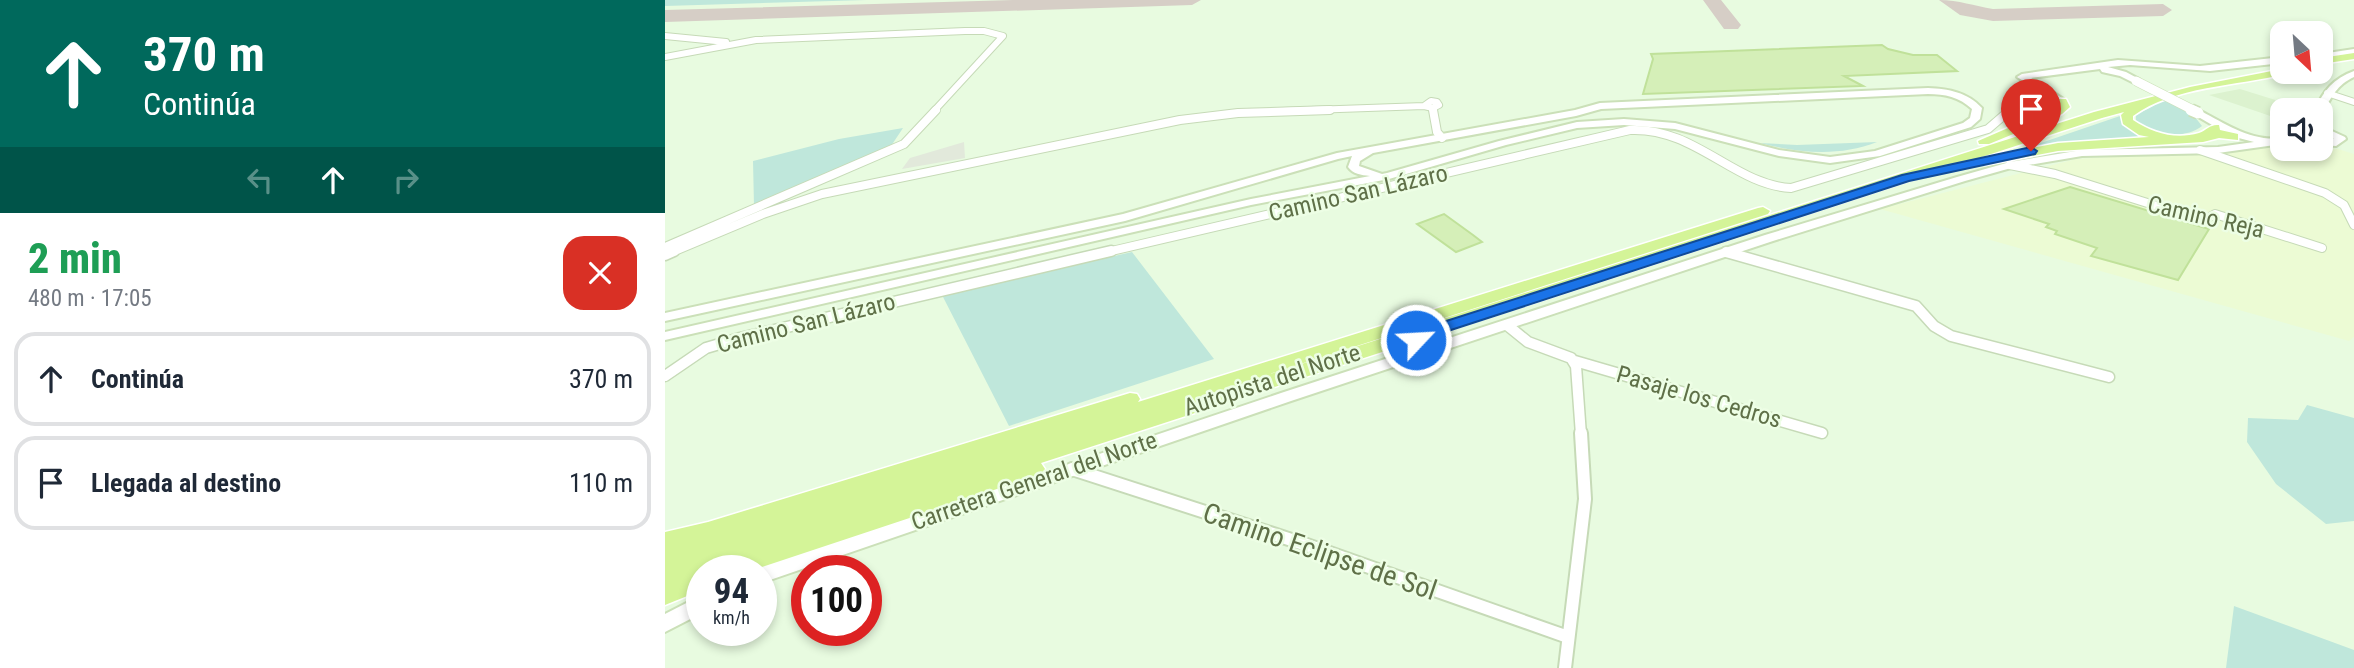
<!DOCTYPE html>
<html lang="es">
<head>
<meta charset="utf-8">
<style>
  :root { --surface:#fff; --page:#f6f6f7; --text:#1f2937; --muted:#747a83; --line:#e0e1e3 }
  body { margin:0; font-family:"Roboto Condensed",sans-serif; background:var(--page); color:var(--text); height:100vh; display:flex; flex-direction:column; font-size:26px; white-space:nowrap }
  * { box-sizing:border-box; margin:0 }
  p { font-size:23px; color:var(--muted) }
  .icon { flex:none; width:38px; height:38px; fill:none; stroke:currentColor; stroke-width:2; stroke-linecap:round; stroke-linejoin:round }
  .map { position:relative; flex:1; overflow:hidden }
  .sheet { display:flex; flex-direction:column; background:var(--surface); width:665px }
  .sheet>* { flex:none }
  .hud { background:#00695c; color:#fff; overflow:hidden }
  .needle { width:46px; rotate:154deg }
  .fabs { position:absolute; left:1605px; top:21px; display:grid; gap:14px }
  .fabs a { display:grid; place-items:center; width:63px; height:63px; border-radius:14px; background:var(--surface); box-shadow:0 4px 10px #0003; font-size:35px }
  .speed { position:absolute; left:21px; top:555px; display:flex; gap:14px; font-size:35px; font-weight:700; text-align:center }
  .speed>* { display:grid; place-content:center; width:91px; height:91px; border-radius:50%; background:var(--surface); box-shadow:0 4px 10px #0003; line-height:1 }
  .speed small { font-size:18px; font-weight:400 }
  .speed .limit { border:10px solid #d22; background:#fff; color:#111 }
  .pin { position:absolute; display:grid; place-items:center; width:60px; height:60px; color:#fff; margin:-72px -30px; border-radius:50% 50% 50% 0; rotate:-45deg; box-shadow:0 0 7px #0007 }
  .pin .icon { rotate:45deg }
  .me { position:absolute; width:77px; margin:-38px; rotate:65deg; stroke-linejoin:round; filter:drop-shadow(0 0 5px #0008) }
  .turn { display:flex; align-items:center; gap:24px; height:147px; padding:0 28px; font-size:32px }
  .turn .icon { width:91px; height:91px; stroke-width:2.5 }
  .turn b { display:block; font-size:49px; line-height:60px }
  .lanes { display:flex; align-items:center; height:66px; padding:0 28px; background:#0003; justify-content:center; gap:35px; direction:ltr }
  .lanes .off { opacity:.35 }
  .round { display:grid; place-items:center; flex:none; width:74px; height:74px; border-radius:21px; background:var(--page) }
  .summary { display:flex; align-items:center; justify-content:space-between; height:119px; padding:0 28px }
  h1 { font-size:42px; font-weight:800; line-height:52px; color:#1e9e55 }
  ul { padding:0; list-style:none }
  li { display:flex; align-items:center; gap:21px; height:94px; margin:0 14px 10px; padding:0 14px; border:4px solid var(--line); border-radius:21px }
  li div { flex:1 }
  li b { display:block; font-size:26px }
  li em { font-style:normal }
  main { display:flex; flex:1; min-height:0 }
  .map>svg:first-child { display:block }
  .residential { fill:#dcf2cf }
  .commercial { fill:#ecfbd4 }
  .industrial { fill:#e2e9db }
  .green { fill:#bfe7db }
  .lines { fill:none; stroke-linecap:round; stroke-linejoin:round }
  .taxiway { fill:#d6cec6; fill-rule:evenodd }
  .building { fill:#d5efb8; stroke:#c0e19a; stroke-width:2 }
  .street-far3-casing { stroke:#c6dab7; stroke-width:8 }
  .street-far2-casing { stroke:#c6dab7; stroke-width:10 }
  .street-far1-casing { stroke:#c6dab7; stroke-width:13 }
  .street-casing { stroke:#c6dab7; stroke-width:16 }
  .secondary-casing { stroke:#cbe0b8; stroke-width:4 }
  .highway-casing { stroke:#fff; stroke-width:3 }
  .street-far3 { stroke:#fff; stroke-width:6 }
  .street-far2 { stroke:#fff; stroke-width:8 }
  .street-far1 { stroke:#fff; stroke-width:10 }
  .street { stroke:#fff; stroke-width:12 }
  .secondary { fill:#fff; fill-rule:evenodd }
  .highway { fill:#d4f498; fill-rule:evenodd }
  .secondary-bridge-far1-casing { stroke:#cbe0b8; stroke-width:10; stroke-linecap:butt }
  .secondary-bridge-casing { stroke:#cbe0b8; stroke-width:14; stroke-linecap:butt }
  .secondary-bridge-far1 { stroke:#fff; stroke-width:9 }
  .secondary-bridge { stroke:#fff; stroke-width:11 }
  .route { fill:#1a73e8; stroke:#114b97; stroke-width:2 }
  .labels { text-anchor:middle; stroke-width:5; stroke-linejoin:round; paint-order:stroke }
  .street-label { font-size:24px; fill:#5f7048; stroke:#edfee5 }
  .near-street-label { font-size:28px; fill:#5f7048; stroke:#edfee5 }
</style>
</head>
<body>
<main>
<section class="sheet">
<div class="hud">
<div class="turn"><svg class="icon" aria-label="ahead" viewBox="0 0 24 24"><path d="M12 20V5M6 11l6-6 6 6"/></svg><div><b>370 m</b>Continúa</div></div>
<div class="lanes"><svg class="icon off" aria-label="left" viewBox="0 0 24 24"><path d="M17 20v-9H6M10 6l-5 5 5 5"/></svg><svg class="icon" aria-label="ahead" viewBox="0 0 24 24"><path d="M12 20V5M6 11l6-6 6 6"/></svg><svg class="icon off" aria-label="right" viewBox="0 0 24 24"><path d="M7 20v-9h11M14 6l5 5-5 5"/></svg></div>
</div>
<div class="summary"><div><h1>2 min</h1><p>480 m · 17:05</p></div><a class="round" style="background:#d93025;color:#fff"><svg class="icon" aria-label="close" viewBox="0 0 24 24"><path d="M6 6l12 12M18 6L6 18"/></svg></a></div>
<ul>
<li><svg class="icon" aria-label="ahead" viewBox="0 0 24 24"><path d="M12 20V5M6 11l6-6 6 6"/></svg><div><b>Continúa</b></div><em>370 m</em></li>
<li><svg class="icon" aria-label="arrive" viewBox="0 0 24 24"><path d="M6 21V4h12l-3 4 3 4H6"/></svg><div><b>Llegada al destino</b></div><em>110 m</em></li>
</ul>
</section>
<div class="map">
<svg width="1689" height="668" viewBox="0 0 1689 668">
  <rect width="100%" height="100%" fill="#e8fbe0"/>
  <path class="residential" d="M1575,89L1620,103L1613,108L1619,110H1617V120L1544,95Z"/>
  <path class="commercial" d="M1617,147L1673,149L1689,154V337L1684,341L1215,209L1411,159Z"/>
  <path class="industrial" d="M299,142L300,158L237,169L245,158Z"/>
  <path class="green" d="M0,0H202L0,6Z
    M1501,99L1526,112L1537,126C1520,140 1488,135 1471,123V115Z
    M1455,116L1457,123L1498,138L1358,149Z
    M238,128L224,149L89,206L88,161L174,139Z
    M1212,142C1174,157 1134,153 1095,143L1132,145Z
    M467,252L549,359L344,426L277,295Z
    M1642,405L1689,418V521L1661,524L1611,484L1582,442L1583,418L1633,420Z
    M1569,606L1689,650V668H1561Z"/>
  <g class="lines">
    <path class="taxiway" d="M348,0H536L527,5L0,22V10Z
      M1038,0H1056L1076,25L1073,29H1059Z
      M1274,0C1294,0 1309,6 1328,9L1498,4L1507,10L1498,16L1328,21L1295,15Z"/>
  </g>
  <path class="building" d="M1217,45L1223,49L1248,55H1272L1292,71L1179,76L1198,86L978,94L988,59L986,54Z
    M1405,187L1544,229L1513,280L1426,256L1432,248L1390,234L1392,231L1381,227L1384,224L1339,209Z
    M779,214L808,235L817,242L791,252L752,224Z"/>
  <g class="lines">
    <defs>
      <path id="street-far3" d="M0,36L61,42
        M0,57L91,40L300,31H319L338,36L269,111
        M1662,93L1689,102
        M766,101L772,102L774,105L768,108L759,106Z
        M768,108L769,111
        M618,111L759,106
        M1343,111L1365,101L1397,102"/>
      <path id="street-far2" d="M768,110L772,132L777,138
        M1535,150L1660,193L1679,205L1689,225
        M1345,165L1390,174L1527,217L1541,219L1550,214L1657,248
        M0,247L239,144L271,110
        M1061,252L1065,253
        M5,253L98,214L157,194L515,120L573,113L665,110
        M438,253L965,130C1030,127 1069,185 1126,188L1323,129L1345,110"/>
      <path id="street-far1" d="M1061,252L1251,306L1269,326L1286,336L1444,377
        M0,255L9,251
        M842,325L863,342L906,358L911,366L916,435
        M910,361L1157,433
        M0,376L41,348L75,338L446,251"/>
      <path id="street" d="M407,469L639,544L903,637
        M900,668L920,499L916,433"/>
      <path id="secondary" d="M1689,49V55L1656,58V54Z
        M1617,57V63L1545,71L1465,65L1443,67L1461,72L1474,79L1476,81L1471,84L1455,76L1437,72L1435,69L1366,78L1400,100V104L1397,105L1352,77L1357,74L1453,60L1535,66Z
        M1689,71V77C1672,85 1667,96 1658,112L1650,110C1658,91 1669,78 1689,71Z
        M1263,88C1284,89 1302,92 1317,108L1315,119L1306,127L1215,156L1165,163L1114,156L1010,129L959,125L912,128L841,145L724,179L586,205L0,340V332L586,199L705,176C696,175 688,174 683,167L687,156L673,159L460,221L0,321V313L458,214L672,153L910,110L935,103ZM1263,94C1280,94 1294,97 1307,109L1305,118L1298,123L1210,151L1165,157L1114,150L1010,123L959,119L912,122L834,141L722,173L717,174L694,166L695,161L708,153L911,116L936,109Z
        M1530,111H1536C1562,125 1588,142 1617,138V144L1553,153L1417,156L1346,168L1300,181L1108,241L626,401L96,583V570H89L616,393L1100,235L1292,177L1345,162L1417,150L1553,147L1589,142L1566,136L1530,115Z
        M1656,126L1680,137L1681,139L1671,146L1656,145V139H1669L1656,133Z
        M37,595V613L0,632V614Z"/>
      <path id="highway" d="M1689,53V59L1656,64V58Z
        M1617,69V72H1622L1621,74C1572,86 1509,86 1468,116V120C1488,133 1510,140 1534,133C1542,130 1545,124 1554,125L1555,130L1573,134V140L1554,138L1538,142L1393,151L1320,165L1313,161L1320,157L1393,143L1484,137L1474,135L1458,124L1456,115L1459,112L1437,118L376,463L380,469L377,474L88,570H37V590L0,605V532L43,522L465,393L472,394L475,399L473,402L1093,208L1098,207L1105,211L1103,214L564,387L1429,112L1525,87Z
        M1393,99H1401L1405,107L1397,114L1324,144H1314L1313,141L1389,108L1393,106Z"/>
    </defs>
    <use href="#street-far3" class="street-far3-casing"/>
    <use href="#street-far2" class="street-far2-casing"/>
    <use href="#street-far1" class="street-far1-casing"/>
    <use href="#street" class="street-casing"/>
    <use href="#secondary" class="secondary-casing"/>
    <use href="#highway" class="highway-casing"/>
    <use href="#street-far3" class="street-far3"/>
    <use href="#street-far2" class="street-far2"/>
    <use href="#street-far1" class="street-far1"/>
    <use href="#street" class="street"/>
    <use href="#secondary" class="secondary"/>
    <use href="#highway" class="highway"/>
    <defs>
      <path id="secondary-bridge-far1" d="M1471,81L1530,111"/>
      <path id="secondary-bridge" d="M1526,110L1533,113"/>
    </defs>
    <use href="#secondary-bridge-far1" class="secondary-bridge-far1-casing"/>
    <use href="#secondary-bridge" class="secondary-bridge-casing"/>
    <use href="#secondary-bridge-far1" class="secondary-bridge-far1"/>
    <use href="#secondary-bridge" class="secondary-bridge"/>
  </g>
  <path class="route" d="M1366,147L1372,151L1370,154L1244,181L786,330L751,345L743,340L775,323L1237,175Z"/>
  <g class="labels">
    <g class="street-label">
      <text transform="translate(693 193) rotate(-13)" y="8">Camino San Lázaro</text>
      <text transform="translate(1541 217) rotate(13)" y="8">Camino Reja</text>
      <text transform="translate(141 323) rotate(-14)" y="8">Camino San Lázaro</text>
      <text transform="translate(607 380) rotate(-18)" y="8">Autopista del Norte</text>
      <text transform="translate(1034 397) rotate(16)" y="8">Pasaje los Cedros</text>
      <text transform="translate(369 481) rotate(-19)" y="8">Carretera General del Norte</text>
    </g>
    <g class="near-street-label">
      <text transform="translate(655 551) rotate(19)" y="10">Camino Eclipse de Sol</text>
    </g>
  </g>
</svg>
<div class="fabs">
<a><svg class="needle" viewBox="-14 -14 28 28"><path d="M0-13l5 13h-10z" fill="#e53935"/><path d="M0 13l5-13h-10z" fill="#747a83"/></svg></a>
<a><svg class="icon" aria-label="sound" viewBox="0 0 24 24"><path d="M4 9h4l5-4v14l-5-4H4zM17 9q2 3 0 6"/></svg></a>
</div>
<div class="speed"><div>94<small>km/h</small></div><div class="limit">100</div></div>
<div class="pin" style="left:1366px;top:151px;background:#d93025"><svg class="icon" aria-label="arrive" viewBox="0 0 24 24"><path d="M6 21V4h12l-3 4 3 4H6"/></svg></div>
<svg class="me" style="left:751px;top:340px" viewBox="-20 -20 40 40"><circle r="17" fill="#1a73e8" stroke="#fff" stroke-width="3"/><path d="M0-11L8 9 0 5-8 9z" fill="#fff"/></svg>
</div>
</main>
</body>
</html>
